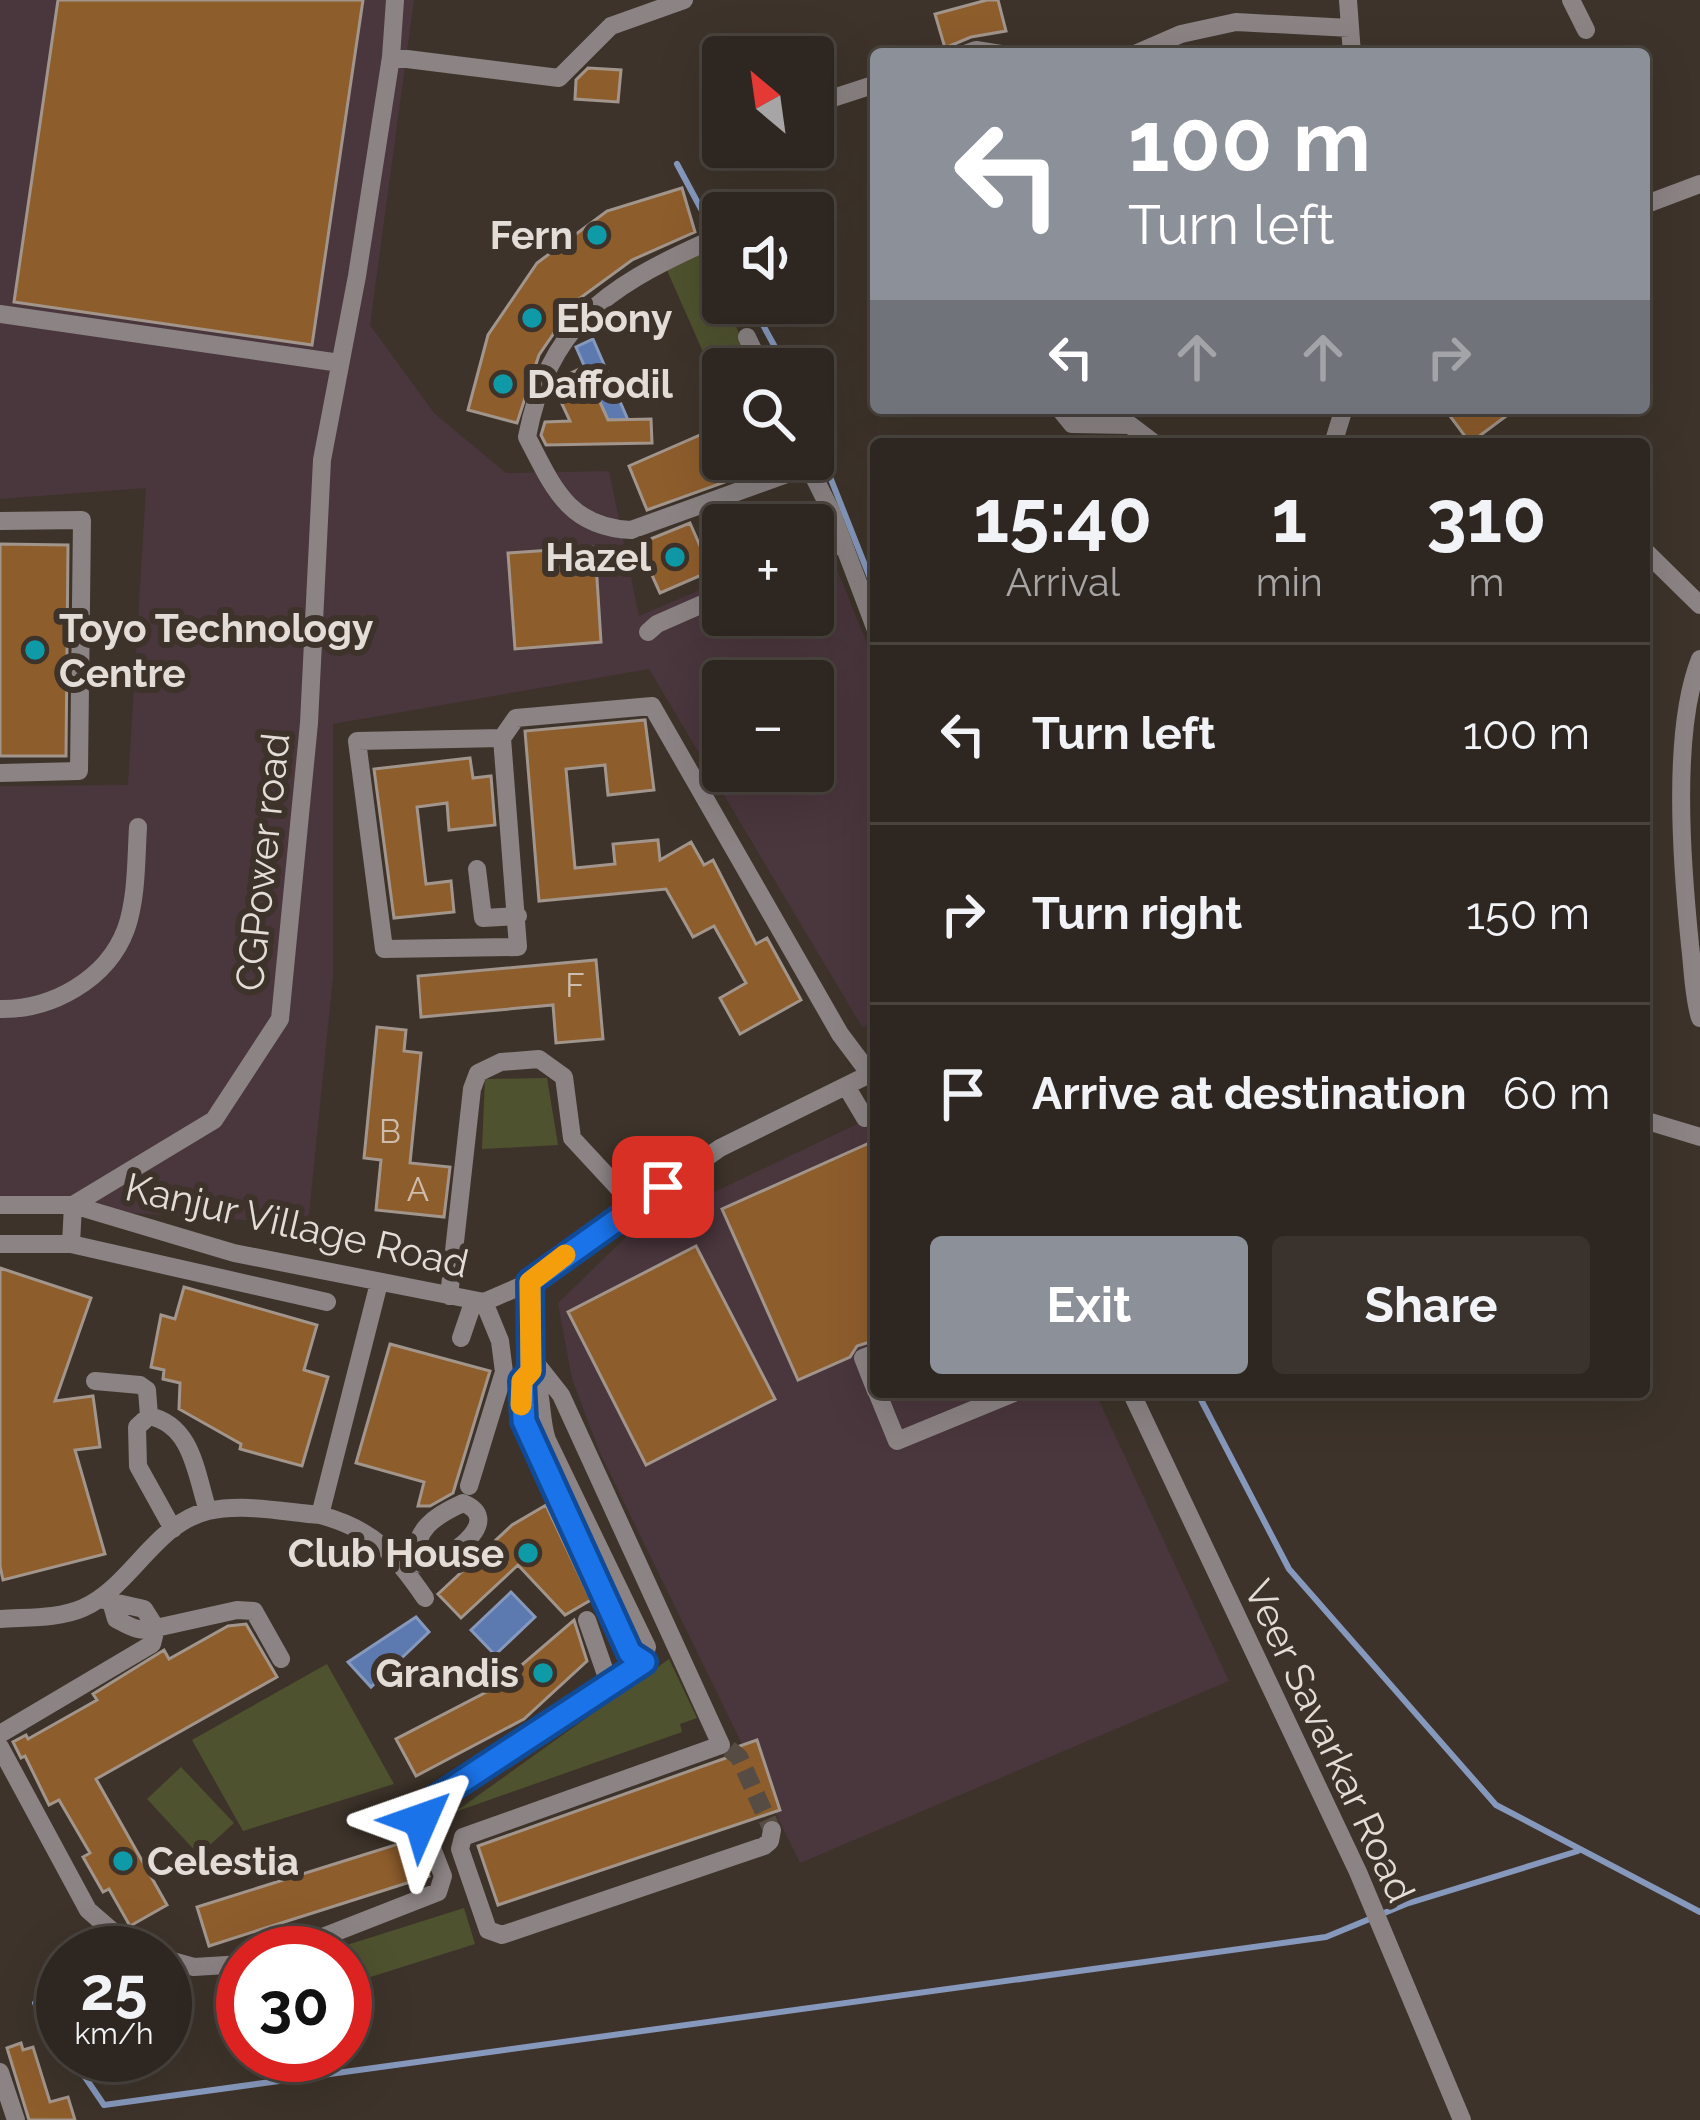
<!DOCTYPE html>
<html lang="en">
<head>
<meta charset="utf-8">
<style>
  :root { --surface:#2e2620; --page:#3a322d; --text:#f1f3f6; --muted:#a7a5a5; --line:#49433e; --accent:#8c9099 }
  body { margin:0; font-family:Raleway,sans-serif; background:var(--page); color:var(--text); height:100vh; display:flex; flex-direction:column; font-size:45px; white-space:nowrap }
  * { box-sizing:border-box; margin:0 }
  p { font-size:39px; color:var(--muted) }
  .icon { flex:none; width:66px; height:66px; fill:none; stroke:currentColor; stroke-width:2; stroke-linecap:round; stroke-linejoin:round }
  .map { position:relative; flex:1; overflow:hidden }
  .side { position:absolute; left:870px; top:438px; width:780px; height:960px; display:flex; flex-direction:column; background:var(--surface); border-radius:12px; box-shadow:0 12px 48px #0002,0 0 0 3px var(--line) }
  .side>* { flex:none }
  .guide { position:absolute; left:870px; top:48px; width:780px; height:366px; border-radius:12px; box-shadow:0 12px 48px #0002,0 0 0 3px var(--line); background:#8c9099; color:#fff; overflow:hidden }
  .needle { width:78px; rotate:331deg }
  .fabs { position:absolute; left:702px; top:36px; display:grid; gap:24px }
  .fabs a { display:grid; place-items:center; width:132px; height:132px; border-radius:12px; background:var(--surface); box-shadow:0 12px 48px #0002,0 0 0 3px var(--line); font-size:60px }
  .speed { position:absolute; left:36px; top:1926px; display:flex; gap:24px; font-size:60px; font-weight:700; text-align:center }
  .speed>* { display:grid; place-content:center; width:156px; height:156px; border-radius:50%; background:var(--surface); box-shadow:0 12px 48px #0002,0 0 0 3px var(--line); line-height:1 }
  .speed small { font-size:30px; font-weight:400 }
  .speed .limit { border:18px solid #d22; background:#fff; color:#111 }
  .pin { position:absolute; display:grid; place-items:center; width:102px; height:102px; color:#fff; margin:-51px; border-radius:24px; box-shadow:0 6px 18px #0006 }
  .me { position:absolute; width:132px; margin:-66px; rotate:47deg; stroke-linejoin:round; filter:drop-shadow(0 0 9px #0008) }
  .turn { display:flex; align-items:center; gap:42px; height:252px; padding:0 60px; font-size:54px }
  .turn .icon { width:156px; height:156px; stroke-width:2.5 }
  .turn b { display:block; font-size:84px; line-height:102px }
  .lanes { display:flex; align-items:center; height:114px; padding:0 60px; background:#0003; justify-content:center; gap:60px; direction:ltr }
  .lanes .off { opacity:.35 }
  .eta { display:flex; justify-content:space-evenly; align-items:center; height:204px; text-align:center }
  .eta b { font-size:72px; font-weight:700; line-height:84px }
  .action { display:flex; gap:24px; margin-top:auto; padding:24px 60px }
  .action a { flex:1; height:138px; border-radius:12px; background:var(--accent); color:#fff; font-size:48px; font-weight:700; line-height:138px; text-align:center }
  .action a+a { background:var(--page); color:var(--text) }
  ul { padding:0; list-style:none }
  li { display:flex; align-items:center; gap:36px; height:180px; padding:0 60px; border-top:3px solid var(--line) }
  li div { flex:1 }
  li b { display:block; font-size:45px }
  li em { font-style:normal }
  .map>svg:first-child { display:block }
  .industrial { fill:#4a363d; fill-rule:evenodd }
  .green { fill:#4f522e }
  .water { fill:#5d7ab0; stroke:#8698bc; stroke-width:3 }
  .lines { fill:none; stroke-linecap:round; stroke-linejoin:round }
  .stream { stroke:#8698bc; stroke-width:6 }
  .building { fill:#8e5d2c; stroke:#a2958b; stroke-width:3 }
  .minor-tunnel { stroke:#564c44; stroke-width:18; stroke-dasharray:18 9; stroke-linecap:butt }
  .minor { stroke:#8b8384; stroke-width:18 }
  .route-casing { stroke:#114b97; stroke-width:30 }
  .route { stroke:#1a73e8; stroke-width:21 }
  .slow { stroke:#f59e0b; stroke-width:21 }
  .culture-dot { fill:#0f9aa8; stroke:#3d332a; stroke-width:4.5 }
  .labels { text-anchor:middle; stroke-width:12; stroke-linejoin:round; paint-order:stroke }
  .number-label { font-size:33px; fill:#cebdac }
  .poi-label { font-size:39px; font-weight:bold; fill:#e4ddd7; stroke:#3d332a; text-anchor:end }
  .street-label { font-size:39px; fill:#e4ddd7; stroke:#3d332a }
</style>
</head>
<body>
<div class="map">
<svg width="1700" height="2120" viewBox="0 0 1700 2120">
  <rect width="100%" height="100%" fill="#3d332a"/>
  <path class="industrial" d="M0,0H414L370,325L434,413L506,473L609,471L639,616L723,580V615H813V542L824,537L876,666V1023L862,1027L649,669L333,724V977L308,1224L0,1205V786L128,785L146,488L0,499ZM723,681H813V771H723Z
    M876,1115V1392H1095L1229,1681L800,1863L600,1453L572,1379L558,1303L632,1231Z"/>
  <path class="green" d="M703,252L755,369H723L722,395L666,268Z
    M547,1078L558,1145L482,1149L485,1079Z
    M669,1659L697,1718L680,1724L682,1732L455,1812Z
    M327,1664L394,1784L243,1831L192,1740Z
    M181,1767L234,1823L199,1855L147,1799Z
    M464,1908L475,1944L345,1985V1953L331,1950Z"/>
  <path class="water" d="M593,339L628,420H608L576,347Z
    M511,1592L535,1617L495,1655L471,1630Z
    M416,1617L429,1632L371,1687L348,1662Z"/>
  <g class="lines">
    <path class="stream" d="M677,164L723,250
      M751,303L787,369
      M813,434L876,593
      M1197,1392L1289,1569L1496,1805L1700,1912
      M35,2003L63,2045
      M70,2055L104,2105L1326,1937L1406,1904L1578,1851"/>
  </g>
  <path class="building" d="M58,0H363L312,345L14,302Z
    M987,0H998L1006,31L971,37L945,48L935,14Z
    M588,68L621,70L618,102L575,99L576,80Z
    M682,188L695,232L632,260L576,301L539,355L517,423L468,410L488,335L537,263L607,211Z
    M584,367L608,420L651,419L652,443L546,445L541,435L545,422L570,421L555,389L560,378Z
    M1444,408H1517L1470,443Z
    M723,425V459H789L647,510L629,466Z
    M690,523L711,571L660,593L638,544Z
    M0,544L68,545L66,756H0Z
    M595,547L601,642L515,649L508,553Z
    M645,720L654,790L608,795L605,765L566,769L575,868L615,864L613,844L658,840L660,860L691,842L704,865L713,860L756,944L767,938L801,1000L740,1034L720,998L746,983L714,926L693,937L666,889L539,901L525,731Z
    M470,758L473,778L491,776L495,825L449,830L447,803L417,807L426,884L451,881L454,912L394,918L374,769Z
    M596,960L603,1039L556,1043L553,1005L421,1017L418,976Z
    M377,1027L406,1030L404,1051L421,1053L410,1163L450,1167L444,1217L376,1210L381,1160L364,1158Z
    M876,1140V1340L857,1346L850,1357L798,1380L722,1209Z
    M696,1246L775,1399L646,1465L568,1312Z
    M0,1268L91,1298L55,1401L93,1396L100,1447L75,1450L105,1554L3,1580L0,1566Z
    M184,1287L317,1325L304,1370L328,1377L302,1466L240,1449L241,1444L179,1409L180,1383L163,1379L164,1370L151,1367L161,1315L175,1319Z
    M390,1344L490,1371L453,1493L430,1506H418L424,1482L356,1463Z
    M546,1505L591,1600L565,1615L518,1565L461,1618L438,1594L512,1525Z
    M574,1620L587,1661L524,1719L416,1776L396,1739L496,1687Z
    M246,1624L277,1677L96,1779L167,1905L130,1926L109,1889L103,1892L83,1857L90,1853L59,1800L49,1805L25,1756L21,1758L13,1742L26,1735L28,1739L97,1700L93,1694L164,1650L169,1659L228,1626Z
    M757,1740L780,1810L498,1905L478,1846L726,1758L734,1748Z
    M414,1839L429,1876L209,1946L197,1907Z
    M21,2043L23,2050L33,2047L50,2102L68,2097L75,2120H29L7,2048Z"/>
  <g class="lines">
    <path class="minor-tunnel" d="M729,1749L739,1757L772,1830"/>
    <path class="minor" d="M1348,0L1352,54
      M1571,0L1586,30
      M965,54L976,50L1001,54
      M1135,54L1181,34L1236,22L1350,28
      M391,57L559,78L611,26L684,0
      M833,98L876,84
      M1644,205L1700,184
      M702,244C605,288 548,327 527,437C553,487 568,527 631,530L809,466
      M0,314L340,363
      M747,337L762,369
      M1059,408L1072,424L1130,425L1155,444
      M1333,444L1344,408
      M805,459L831,511L876,630
      M0,521L82,520L79,771L0,773
      M1644,550L1700,605
      M813,555L843,542
      M648,632L657,624L723,595
      M1700,659C1671,732 1682,866 1690,945C1693,969 1693,995 1700,1018
      M502,738L357,741L384,949L518,947L502,738L516,718L652,706L840,1034L870,1074
      M477,869L483,918L518,916
      M0,1009C51,1010 107,980 126,929C137,898 136,859 138,827
      M846,1086L865,1118L876,1116
      M1644,1120L1700,1137
      M0,1205H73L234,1253L484,1302L530,1282L720,1148L876,1071
      M0,1244H71L73,1205L214,1120L280,1019L309,723L322,460L357,276L391,57L395,0
      M71,1244L327,1302
      M530,1282C531,1310 541,1359 522,1381L524,1421L630,1653L643,1662L647,1647L547,1440C539,1416 544,1391 531,1371
      M449,1296L472,1089L478,1073L501,1062L539,1059L564,1077L572,1138L635,1206
      M461,1338L474,1300
      M876,1353L863,1358L876,1391
      M531,1357L561,1395L721,1745L463,1837L460,1849L488,1930L502,1935L764,1846L770,1841L772,1830
      M95,1381L140,1385L147,1390L149,1416C193,1425 196,1475 208,1511
      M877,1392L897,1441L1016,1392
      M1131,1392L1358,1872L1462,2120
      M149,1416L137,1427L138,1466L173,1529
      M469,1486L504,1372L500,1341L484,1302
      M320,1515C373,1529 395,1554 425,1598
      M403,1565C412,1564 423,1564 433,1561C455,1555 503,1519 463,1503C434,1516 413,1530 416,1563
      M104,1600L144,1609L156,1628L237,1610L254,1611L281,1659
      M0,1619C27,1617 58,1619 83,1608C132,1586 154,1524 208,1511C244,1503 284,1512 320,1515L379,1283
      M587,1620L610,1686
      M0,1734L152,1644L156,1628C140,1633 131,1627 116,1619L112,1605
      M0,1747L88,1910L118,1936L149,1953
      M282,1953L438,1892L443,1876L421,1820L426,1805L643,1662
      M165,1959L194,1967L243,1964
      M0,2072L16,2120"/>
  </g>
  <g class="lines">
    <defs>
      <path id="route" d="M421,1820L426,1805L644,1662L630,1653L524,1421L522,1381L531,1371L530,1282L663,1187"/>
    </defs>
    <use href="#route" class="route-casing"/>
    <use href="#route" class="route"/>
    <path class="slow" d="M521,1405L522,1381L531,1371L530,1282L565,1255"/>
  </g>
  <g class="culture-dot">
    <circle cx="597" cy="235" r="12"/>
    <circle cx="532" cy="318" r="12"/>
    <circle cx="503" cy="384" r="12"/>
    <circle cx="675" cy="557" r="12"/>
    <circle cx="35" cy="650" r="12"/>
    <circle cx="528" cy="1553" r="12"/>
    <circle cx="543" cy="1673" r="12"/>
    <circle cx="123" cy="1861" r="12"/>
  </g>
  <g class="labels">
    <g class="number-label">
      <text x="575" y="997">F</text>
      <text x="390" y="1143">B</text>
      <text x="418" y="1201">A</text>
    </g>
    <g class="poi-label">
      <text x="573" y="249">Fern</text>
      <text x="556" y="332" text-anchor="start">Ebony</text>
      <text x="527" y="398" text-anchor="start">Daffodil</text>
      <text x="651" y="571">Hazel</text>
      <text x="59" y="642" text-anchor="start">Toyo Technology<tspan x="59" dy="45">Centre</tspan></text>
      <text x="504" y="1567">Club House</text>
      <text x="519" y="1687">Grandis</text>
      <text x="147" y="1875" text-anchor="start">Celestia</text>
    </g>
    <g class="street-label">
      <text transform="translate(262 862) rotate(-84)" y="14">CGPower road</text>
      <text transform="translate(297 1225) rotate(13)" y="14">Kanjur Village Road</text>
      <text transform="translate(1330 1741) rotate(65)" y="14">Veer Savarkar Road</text>
    </g>
  </g>
</svg>
<div class="fabs">
<a><svg class="needle" viewBox="-14 -14 28 28"><path d="M0-13l5 13h-10z" fill="#e53935"/><path d="M0 13l5-13h-10z" fill="#a7a5a5"/></svg></a>
<a><svg class="icon" aria-label="sound" viewBox="0 0 24 24"><path d="M4 9h4l5-4v14l-5-4H4zM17 9q2 3 0 6"/></svg></a>
<a><svg class="icon" aria-label="search" viewBox="0 0 24 24"><circle cx="10" cy="10" r="6"/><path d="M15 15l6 6"/></svg></a>
<a>+</a>
<a>−</a>
</div>
<div class="speed"><div>25<small>km/h</small></div><div class="limit">30</div></div>
<div class="pin" style="left:663px;top:1187px;background:#d93025"><svg class="icon" aria-label="arrive" viewBox="0 0 24 24"><path d="M6 21V4h12l-3 4 3 4H6"/></svg></div>
<svg class="me" style="left:421px;top:1820px" viewBox="-20 -20 40 40"><path d="M0-17L14 15 0 8-14 15z" fill="#1a73e8" stroke="#fff" stroke-width="4"/></svg>
<div class="guide">
<div class="turn"><svg class="icon" aria-label="left" viewBox="0 0 24 24"><path d="M17 20v-9H6M10 6l-5 5 5 5"/></svg><div><b>100 m</b>Turn left</div></div>
<div class="lanes"><svg class="icon" aria-label="left" viewBox="0 0 24 24"><path d="M17 20v-9H6M10 6l-5 5 5 5"/></svg><svg class="icon off" aria-label="ahead" viewBox="0 0 24 24"><path d="M12 20V5M6 11l6-6 6 6"/></svg><svg class="icon off" aria-label="ahead" viewBox="0 0 24 24"><path d="M12 20V5M6 11l6-6 6 6"/></svg><svg class="icon off" aria-label="right" viewBox="0 0 24 24"><path d="M7 20v-9h11M14 6l5 5-5 5"/></svg></div>
</div>
<section class="side">
<div class="eta">
<div><b>15:40</b><p>Arrival</p></div>
<div><b>1</b><p>min</p></div>
<div><b>310</b><p>m</p></div>
</div>
<ul>
<li><svg class="icon" aria-label="left" viewBox="0 0 24 24"><path d="M17 20v-9H6M10 6l-5 5 5 5"/></svg><div><b>Turn left</b></div><em>100 m</em></li>
<li><svg class="icon" aria-label="right" viewBox="0 0 24 24"><path d="M7 20v-9h11M14 6l5 5-5 5"/></svg><div><b>Turn right</b></div><em>150 m</em></li>
<li><svg class="icon" aria-label="arrive" viewBox="0 0 24 24"><path d="M6 21V4h12l-3 4 3 4H6"/></svg><div><b>Arrive at destination</b></div><em>60 m</em></li>
</ul>
<div class="action"><a>Exit</a><a>Share</a></div>
</section>
</div>
</body>
</html>
